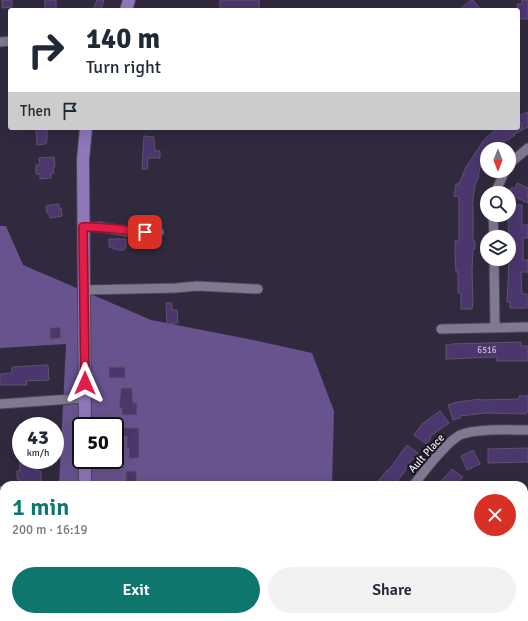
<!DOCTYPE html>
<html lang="en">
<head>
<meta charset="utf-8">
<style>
  :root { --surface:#fff; --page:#f2f2f3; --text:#1f2937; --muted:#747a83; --accent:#0f766e }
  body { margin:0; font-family:Signika,sans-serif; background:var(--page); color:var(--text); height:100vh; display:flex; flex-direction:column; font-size:15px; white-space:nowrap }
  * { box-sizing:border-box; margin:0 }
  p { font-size:13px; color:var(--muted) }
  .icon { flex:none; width:22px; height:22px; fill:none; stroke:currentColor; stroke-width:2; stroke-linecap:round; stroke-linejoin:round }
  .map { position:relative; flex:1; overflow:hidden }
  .sheet { position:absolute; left:0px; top:481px; width:528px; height:140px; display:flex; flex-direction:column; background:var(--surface); border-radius:12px 12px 0 0; box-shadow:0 4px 16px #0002 }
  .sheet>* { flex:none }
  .top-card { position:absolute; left:8px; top:8px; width:512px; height:122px; border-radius:4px; box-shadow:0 4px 16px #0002; background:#fff; color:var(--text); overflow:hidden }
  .needle { width:26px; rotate:180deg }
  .tools { position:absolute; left:480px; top:142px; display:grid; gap:8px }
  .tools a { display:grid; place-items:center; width:36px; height:36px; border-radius:50%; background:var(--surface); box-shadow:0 4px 16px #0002; font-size:20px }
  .speed { position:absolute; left:12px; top:417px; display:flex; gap:8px; font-size:20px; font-weight:700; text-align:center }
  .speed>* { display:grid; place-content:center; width:52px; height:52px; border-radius:50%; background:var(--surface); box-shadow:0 4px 16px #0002; line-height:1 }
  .speed small { font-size:10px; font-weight:400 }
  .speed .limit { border:2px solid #111; border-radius:6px; background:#fff; color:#111 }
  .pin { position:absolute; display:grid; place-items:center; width:34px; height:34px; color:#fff; margin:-17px; border-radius:8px; box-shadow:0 2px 6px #0006 }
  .me { position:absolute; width:44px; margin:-22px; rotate:0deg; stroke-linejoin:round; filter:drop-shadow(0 0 3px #0008) }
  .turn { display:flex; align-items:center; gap:14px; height:84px; padding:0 12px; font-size:18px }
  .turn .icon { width:52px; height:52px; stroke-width:2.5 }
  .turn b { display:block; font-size:28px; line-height:34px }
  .then { display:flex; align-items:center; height:38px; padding:0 12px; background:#0003; gap:8px; font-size:15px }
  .round { display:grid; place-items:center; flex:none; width:42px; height:42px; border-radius:21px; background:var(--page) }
  .headline { display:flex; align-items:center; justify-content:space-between; height:68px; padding:0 12px }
  h1 { font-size:24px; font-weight:600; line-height:30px; color:var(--accent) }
  .primary-button { display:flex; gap:8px; margin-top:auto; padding:8px 12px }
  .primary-button a { flex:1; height:46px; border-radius:24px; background:var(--accent); color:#fff; font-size:16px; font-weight:600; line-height:46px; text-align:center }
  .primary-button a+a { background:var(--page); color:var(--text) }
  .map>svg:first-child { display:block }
  .forest { fill:#68538e; fill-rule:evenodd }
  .building { fill:#4b366e; stroke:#5c556c }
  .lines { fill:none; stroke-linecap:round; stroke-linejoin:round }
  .minor-casing { stroke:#4c4658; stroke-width:11 }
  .major-casing { stroke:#4c4658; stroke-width:14 }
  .minor { stroke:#817992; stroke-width:9 }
  .major { stroke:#8f77ba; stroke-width:12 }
  .route-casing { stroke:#92132f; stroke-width:10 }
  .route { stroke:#e11d48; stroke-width:7 }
  .labels { text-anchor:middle; stroke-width:4; stroke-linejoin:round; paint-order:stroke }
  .number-label { font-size:9px; fill:#c4bcd4 }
  .street-label { font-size:11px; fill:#ece8f6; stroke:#18151e }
</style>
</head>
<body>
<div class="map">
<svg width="528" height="621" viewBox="0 0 528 621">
  <rect width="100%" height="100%" fill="#312a3f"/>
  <path class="forest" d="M0,226H6L23,265L151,320L248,339L312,353L334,411L332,485H59L66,344L0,348ZM81,426H115V460H81Z
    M53,617H327V621H52Z"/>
  <path class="building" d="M2,0H12V7L2,8Z
    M45,0H56V10H45Z
    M97,0H104L101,10H93Z
    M220,0H259V10H220Z
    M471,0H473L481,10H459Z
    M522,0H528V19H518L517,4H522Z
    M528,112V127L514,134L515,135L504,142L496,149H487V159L480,168L478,176H479L475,185L472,206H473V241H475V249H473L472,271L473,303L472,309H461V293H458V272H456L455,255V241H459V197L454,196L456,184H459L466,167L484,140L497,128H522L518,116Z
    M36,128H47V140H46V144L37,145Z
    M144,136L154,137L155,151H160V158H148L147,169H142Z
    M54,157L55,167H53L54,173H51V178L40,179V174H36V165H40L39,158Z
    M517,183L528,188V203L509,194L512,187L515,189Z
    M59,204V209L61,208L62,216L50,218L49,213H47L46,206H49V205Z
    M509,205H522V225H528V238H523V260H528V272H521L522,294H527V308H510V302H507L509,260L508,215H509Z
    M109,239H126V248H124V250H117V249H113V247H109Z
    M166,303H172V310H177L178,323L167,324Z
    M60,327L61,338L50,339V328Z
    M521,342V346H528V361H497V357L446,359V345H451V344Z
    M48,365L49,380L26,381L27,385H0V374L12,373V367Z
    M109,367H125V378H109Z
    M121,388H132L133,403H137V415H122V408H119Z
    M519,396H528V412H526V414L486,413L460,416V418L453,420L448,405L458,402L480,399V400L519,399Z
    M440,411L449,423L429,437L431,438L426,444L414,435L422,424Z
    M122,428H139V458H129V448L127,449V436H122Z
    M407,445L419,454L415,459L413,458L405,469L406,470L394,485H375L387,470L388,471Z
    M528,448V462L488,463V449Z
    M473,450L480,464L467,470L461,456Z
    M20,460H37V471H41V485H19V479H17V471H20Z
    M452,469L463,477L456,485H438Z
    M126,471H136L137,485H126Z"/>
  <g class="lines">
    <defs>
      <path id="minor" d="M0,42L10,41
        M509,164L528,148
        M495,193L505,171
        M493,215L494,237
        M83,227H100L132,232H159
        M494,259L495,328
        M84,290L176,288L197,286L258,289
        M441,329L528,327
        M0,404L85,398
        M414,485C423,472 447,442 460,435C476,428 510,430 528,430
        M0,491V527L2,536
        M524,524H528"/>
      <path id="major" d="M126,10L129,0
        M85,426L83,160L86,128
        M85,460V485
        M87,617V621"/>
    </defs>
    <use href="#minor" class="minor-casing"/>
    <use href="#major" class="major-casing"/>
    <use href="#minor" class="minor"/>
    <use href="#major" class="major"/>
  </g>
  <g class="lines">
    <defs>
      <path id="route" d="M85,383L83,227C105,226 124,231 145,232"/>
    </defs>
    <use href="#route" class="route-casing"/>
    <use href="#route" class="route"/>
  </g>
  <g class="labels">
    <g class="number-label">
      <text x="487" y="353">6516</text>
    </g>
    <g class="street-label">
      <text transform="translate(426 453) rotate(-48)" y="4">Ault Place</text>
    </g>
  </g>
</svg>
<div class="tools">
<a><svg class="needle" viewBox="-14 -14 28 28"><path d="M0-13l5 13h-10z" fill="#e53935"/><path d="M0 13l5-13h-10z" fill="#747a83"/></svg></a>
<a><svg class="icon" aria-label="search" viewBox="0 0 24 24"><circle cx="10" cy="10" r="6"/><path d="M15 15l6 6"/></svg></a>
<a><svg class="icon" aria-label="layers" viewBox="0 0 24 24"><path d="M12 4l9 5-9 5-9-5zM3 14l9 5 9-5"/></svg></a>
</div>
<div class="speed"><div>43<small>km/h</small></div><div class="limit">50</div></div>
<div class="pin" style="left:145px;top:232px;background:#d93025"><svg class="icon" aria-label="arrive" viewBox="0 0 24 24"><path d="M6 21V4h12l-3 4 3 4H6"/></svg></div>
<svg class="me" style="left:85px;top:383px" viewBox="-20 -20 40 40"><path d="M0-17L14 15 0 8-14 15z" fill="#e11d48" stroke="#fff" stroke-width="4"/></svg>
<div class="top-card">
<div class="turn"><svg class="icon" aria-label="right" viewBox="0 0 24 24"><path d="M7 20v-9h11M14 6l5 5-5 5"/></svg><div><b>140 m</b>Turn right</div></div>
<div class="then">Then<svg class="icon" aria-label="arrive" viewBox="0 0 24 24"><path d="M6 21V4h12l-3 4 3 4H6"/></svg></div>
</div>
<section class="sheet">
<div class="headline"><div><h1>1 min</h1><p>200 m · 16:19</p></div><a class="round" style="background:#d93025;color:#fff"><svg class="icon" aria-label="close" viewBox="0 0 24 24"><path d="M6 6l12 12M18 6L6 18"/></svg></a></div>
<div class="primary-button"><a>Exit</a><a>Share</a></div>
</section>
</div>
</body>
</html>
